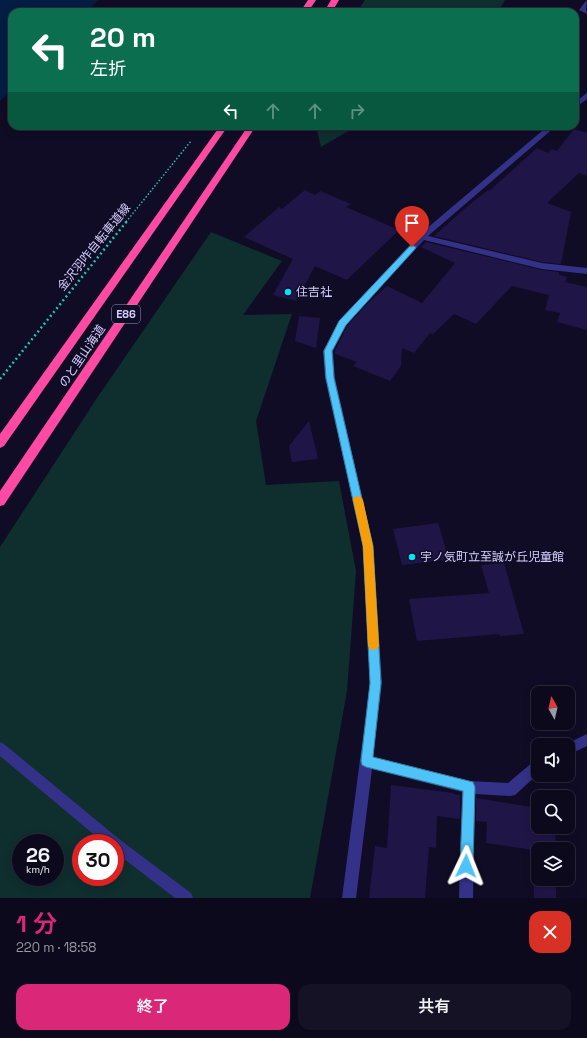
<!DOCTYPE html>
<html lang="ja">
<head>
<meta charset="utf-8">
<style>
  :root { --surface:#0c091c; --page:#151225; --text:#f1f3f6; --muted:#9a9aa3; --line:#2c2a3b; --accent:#db2777 }
  body { margin:0; font-family:"Space Grotesk","Noto Sans JP",sans-serif; background:var(--page); color:var(--text); height:100vh; display:flex; flex-direction:column; font-size:15px; white-space:nowrap }
  * { box-sizing:border-box; margin:0 }
  p { font-size:13px; color:var(--muted) }
  .icon { flex:none; width:22px; height:22px; fill:none; stroke:currentColor; stroke-width:2; stroke-linecap:round; stroke-linejoin:round }
  .map { position:relative; height:898px; overflow:hidden }
  .panel { display:flex; flex-direction:column; background:var(--surface); flex:1 }
  .panel>* { flex:none }
  .top-card { position:absolute; left:8px; top:8px; width:571px; height:122px; border-radius:12px; box-shadow:0 2px 10px #0003,0 0 0 1px var(--line); background:#0b6e4f; color:#fff; overflow:hidden }
  .needle { width:26px; rotate:352deg }
  .controls { position:absolute; left:531px; top:686px; display:grid; gap:8px }
  .controls a { display:grid; place-items:center; width:44px; height:44px; border-radius:8px; background:var(--surface); box-shadow:0 2px 10px #0003,0 0 0 1px var(--line); font-size:20px }
  .speed { position:absolute; left:12px; top:834px; display:flex; gap:8px; font-size:20px; font-weight:700; text-align:center }
  .speed>* { display:grid; place-content:center; width:52px; height:52px; border-radius:50%; background:var(--surface); box-shadow:0 2px 10px #0003,0 0 0 1px var(--line); line-height:1 }
  .speed small { font-size:10px; font-weight:400 }
  .speed .limit { border:6px solid #d22; background:#fff; color:#111 }
  .pin { position:absolute; display:grid; place-items:center; width:34px; height:34px; color:#fff; margin:-41px -17px; border-radius:50% 50% 50% 0; rotate:-45deg; box-shadow:0 0 4px #0007 }
  .pin .icon { rotate:45deg }
  .me { position:absolute; width:44px; margin:-22px; rotate:2deg; stroke-linejoin:round; filter:drop-shadow(0 0 3px #0008) }
  .turn { display:flex; align-items:center; gap:14px; height:84px; padding:0 16px; font-size:18px }
  .turn .icon { width:52px; height:52px; stroke-width:2.5 }
  .turn b { display:block; font-size:28px; line-height:34px }
  .lanes { display:flex; align-items:center; height:38px; padding:0 16px; background:#0003; justify-content:center; gap:20px; direction:ltr }
  .lanes .off { opacity:.35 }
  .round { display:grid; place-items:center; flex:none; width:42px; height:42px; border-radius:12px; background:var(--page) }
  .head { display:flex; align-items:center; justify-content:space-between; height:68px; padding:0 16px }
  h1 { font-size:24px; font-weight:600; line-height:30px; color:var(--accent) }
  .button { display:flex; gap:8px; margin-top:auto; padding:8px 16px }
  .button a { flex:1; height:46px; border-radius:12px; background:var(--accent); color:#fff; font-size:16px; font-weight:600; line-height:46px; text-align:center }
  .button a+a { background:var(--page); color:var(--text) }
  .map>svg:first-child { display:block }
  .green { fill:#0e2f2e; fill-rule:evenodd }
  .water { fill:#041d45 }
  .building { fill:#1f1647 }
  .lines { fill:none; stroke-linecap:round; stroke-linejoin:round }
  .path-far1 { stroke:#22c1b5; stroke-width:1.5; stroke-dasharray:1.5 2; stroke-linecap:butt }
  .path { stroke:#22c1b5; stroke-width:2.5; stroke-dasharray:2 3; stroke-linecap:butt }
  .street { fill:#343288; fill-rule:evenodd }
  .highway { fill:#ff4aa3; fill-rule:evenodd }
  .route { fill:#4fc3f7; stroke:#337fa1 }
  .slow { fill:#f59e0b }
  .poi-dot { fill:#00e4fa; stroke:#100c25; stroke-width:1.5 }
  .labels { text-anchor:middle; stroke-width:3; stroke-linejoin:round; paint-order:stroke }
  .shield { fill:#100c25; stroke:#9994be; stroke-width:1 }
  .shield-label { font-size:11px; font-weight:bold; fill:#d4cfff }
  .street-label { font-size:12px; fill:#d4cfff; stroke:#100c25 }
  .poi-label { font-size:12px; fill:#d4cfff; stroke:#100c25; text-anchor:start }
</style>
</head>
<body>
<div class="map">
<svg width="587" height="898" viewBox="0 0 587 898">
  <rect width="100%" height="100%" fill="#100c25"/>
  <path class="green" d="M365,0H505L498,12H357Z
    M316,126H357L321,147Z
    M211,232L282,261L243,315L292,314L256,421L266,485L339,481L356,571L347,691L310,898H0V547L97,398ZM21,843H55V877H21ZM81,843H115V877H81Z"/>
  <path class="water" d="M0,0H98L87,12H12V89L0,101Z"/>
  <path class="building" d="M574,129L587,133V176L579,173L547,203L571,212L561,264L542,262L434,236L469,205L488,190L489,191L537,148L548,153L552,149L557,151Z
    M305,190L315,195L320,191L351,204L346,207L399,230L347,280L315,266L296,301L273,295L293,259L244,237L279,207L282,209Z
    M426,242L542,270L559,272V275L567,277L565,282L587,287V330L557,322L560,313L545,310L549,295L512,286L476,324L454,314L433,334L430,333L414,353L402,348L401,366L390,381L353,366L357,362L335,354V351L347,326L366,305L387,286L422,303L455,263L421,247Z
    M299,316L320,318L316,348L295,341Z
    M309,421L318,459L292,462L289,446Z
    M438,523L449,559L402,565L393,529Z
    M504,563L524,634L500,636L499,634L417,641L409,599L489,593L481,565Z
    M391,785L453,793V794L460,795V819L437,816L436,848L429,847L425,898H369L375,846L387,848Z
    M476,798L538,808V827H555L556,849H538V879H556V898H534L533,850L486,843L487,822L476,821Z"/>
  <g class="lines">
    <path class="path-far1" d="M126,222L191,141"/>
    <path class="path" d="M0,379L127,221"/>
    <path class="street" d="M587,1L586,9L587,14L579,10L585,2Z
      M587,93V99L575,108V102Z
      M548,126H556L428,236L542,263L587,268V274L542,269L424,240L346,325L333,351L335,378L373,546L382,683L373,757L469,781L508,783L533,762L538,760V774L515,795L510,796L475,794L473,898H459L462,792L372,769L356,898H342L370,683L363,546L325,378L323,351L339,321L419,235Z
      M587,734V746L568,755V745H564Z
      M0,742L4,744L119,839L191,893L193,898H175L115,852V843H104L0,756Z"/>
    <path class="highway" d="M308,0H316L308,12H300Z
      M331,0H339L332,12H324Z
      M220,126H228L4,446L0,448V434Z
      M248,126H256L4,505L0,506V491Z"/>
  </g>
  <path class="route" d="M412,245L416,247L415,249L346,325L332,351L334,378L373,546L381,683L373,757L473,782L475,787L473,866L471,871L466,872L462,871L460,866L463,791L366,767L362,765L361,761L370,683L363,546L326,378L324,351L339,321L410,246Z"/>
  <path class="slow" d="M358,496L361,497L363,500L373,546L379,646L377,649L373,650L370,649L368,646L363,546L353,500L354,497Z"/>
  <g class="poi-dot">
    <circle cx="288" cy="292" r="4"/>
    <circle cx="412" cy="557" r="4"/>
  </g>
  <g class="labels">
    <rect class="shield" x="112" y="305" width="28" height="18" rx="3"/>
    <g class="shield-label">
      <text x="126" y="318">E86</text>
    </g>
    <g class="street-label">
      <text transform="translate(94 247) rotate(-51)" y="4">金沢羽咋自転車道線</text>
      <text transform="translate(82 356) rotate(-56)" y="4">のと里山海道</text>
    </g>
    <g class="poi-label">
      <text x="296" y="296">住吉社</text>
      <text x="420" y="561">宇ノ気町立至誠が丘児童館</text>
    </g>
  </g>
</svg>
<div class="controls">
<a><svg class="needle" viewBox="-14 -14 28 28"><path d="M0-13l5 13h-10z" fill="#e53935"/><path d="M0 13l5-13h-10z" fill="#9a9aa3"/></svg></a>
<a><svg class="icon" aria-label="sound" viewBox="0 0 24 24"><path d="M4 9h4l5-4v14l-5-4H4zM17 9q2 3 0 6"/></svg></a>
<a><svg class="icon" aria-label="search" viewBox="0 0 24 24"><circle cx="10" cy="10" r="6"/><path d="M15 15l6 6"/></svg></a>
<a><svg class="icon" aria-label="layers" viewBox="0 0 24 24"><path d="M12 4l9 5-9 5-9-5zM3 14l9 5 9-5"/></svg></a>
</div>
<div class="speed"><div>26<small>km/h</small></div><div class="limit">30</div></div>
<div class="pin" style="left:412px;top:247px;background:#d93025"><svg class="icon" aria-label="arrive" viewBox="0 0 24 24"><path d="M6 21V4h12l-3 4 3 4H6"/></svg></div>
<svg class="me" style="left:466px;top:866px" viewBox="-20 -20 40 40"><path d="M0-17L14 15 0 8-14 15z" fill="#4fc3f7" stroke="#fff" stroke-width="4"/></svg>
<div class="top-card">
<div class="turn"><svg class="icon" aria-label="left" viewBox="0 0 24 24"><path d="M17 20v-9H6M10 6l-5 5 5 5"/></svg><div><b>20 m</b>左折</div></div>
<div class="lanes"><svg class="icon" aria-label="left" viewBox="0 0 24 24"><path d="M17 20v-9H6M10 6l-5 5 5 5"/></svg><svg class="icon off" aria-label="ahead" viewBox="0 0 24 24"><path d="M12 20V5M6 11l6-6 6 6"/></svg><svg class="icon off" aria-label="ahead" viewBox="0 0 24 24"><path d="M12 20V5M6 11l6-6 6 6"/></svg><svg class="icon off" aria-label="right" viewBox="0 0 24 24"><path d="M7 20v-9h11M14 6l5 5-5 5"/></svg></div>
</div>
</div>
<section class="panel">
<div class="head"><div><h1>1 分</h1><p>220 m · 18:58</p></div><a class="round" style="background:#d93025;color:#fff"><svg class="icon" aria-label="close" viewBox="0 0 24 24"><path d="M6 6l12 12M18 6L6 18"/></svg></a></div>
<div class="button"><a>終了</a><a>共有</a></div>
</section>
</body>
</html>
